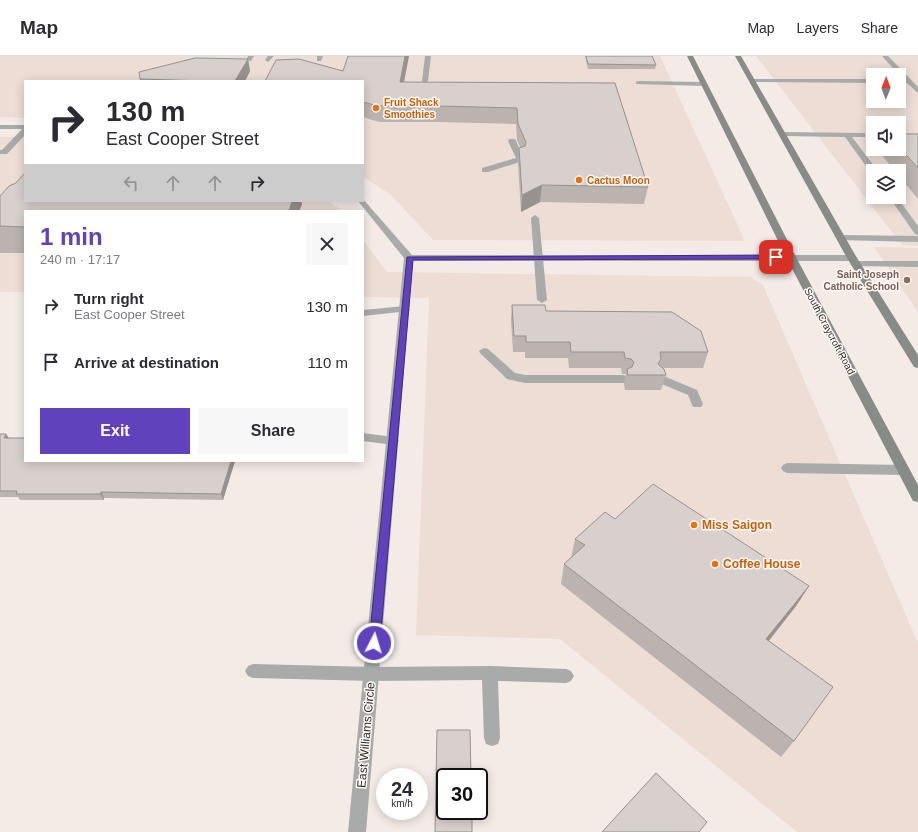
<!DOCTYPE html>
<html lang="en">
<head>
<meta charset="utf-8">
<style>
  :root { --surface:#fff; --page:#f7f7f7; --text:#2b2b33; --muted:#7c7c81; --line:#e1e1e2; --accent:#6043bc }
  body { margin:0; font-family:Helvetica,sans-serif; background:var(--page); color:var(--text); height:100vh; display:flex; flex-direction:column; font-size:15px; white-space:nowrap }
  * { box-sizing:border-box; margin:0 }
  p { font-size:13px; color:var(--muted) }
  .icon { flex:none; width:22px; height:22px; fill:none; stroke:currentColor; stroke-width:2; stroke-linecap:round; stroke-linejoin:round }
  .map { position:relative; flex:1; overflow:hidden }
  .drawer { position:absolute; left:24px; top:154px; width:340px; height:252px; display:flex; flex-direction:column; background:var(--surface); border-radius:0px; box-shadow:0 2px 10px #0003 }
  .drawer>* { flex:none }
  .banner { position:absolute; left:24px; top:24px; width:340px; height:122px; border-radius:0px; box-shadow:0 2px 10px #0003; background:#fff; color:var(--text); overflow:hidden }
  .needle { width:26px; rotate:1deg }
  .controls { position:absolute; left:866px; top:12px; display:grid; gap:8px }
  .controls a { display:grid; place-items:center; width:40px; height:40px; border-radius:0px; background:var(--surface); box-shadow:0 2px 10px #0003; font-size:20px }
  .speed { position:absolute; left:376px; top:712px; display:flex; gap:8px; font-size:20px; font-weight:700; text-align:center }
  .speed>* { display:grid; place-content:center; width:52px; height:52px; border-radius:50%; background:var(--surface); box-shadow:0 2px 10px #0003; line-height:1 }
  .speed small { font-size:10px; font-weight:400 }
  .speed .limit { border:2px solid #111; border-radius:6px; background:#fff; color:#111 }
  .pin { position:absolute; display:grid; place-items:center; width:34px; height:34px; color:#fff; margin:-17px; border-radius:8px; box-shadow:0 2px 6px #0006 }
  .me { position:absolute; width:44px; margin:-22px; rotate:5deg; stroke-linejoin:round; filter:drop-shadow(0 0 3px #0008) }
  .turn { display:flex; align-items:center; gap:14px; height:84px; padding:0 16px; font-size:18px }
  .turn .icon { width:52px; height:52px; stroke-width:2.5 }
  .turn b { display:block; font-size:28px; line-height:34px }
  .lanes { display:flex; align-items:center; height:38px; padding:0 16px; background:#0003; justify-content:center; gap:20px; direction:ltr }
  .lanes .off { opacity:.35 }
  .round { display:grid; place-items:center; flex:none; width:42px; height:42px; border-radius:0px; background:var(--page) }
  .overview { display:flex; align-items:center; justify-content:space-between; height:68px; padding:0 16px }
  h1 { font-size:24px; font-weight:700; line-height:30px; color:var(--accent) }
  .action { display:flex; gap:8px; margin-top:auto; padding:8px 16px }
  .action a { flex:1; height:46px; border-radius:0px; background:var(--accent); color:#fff; font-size:16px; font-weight:700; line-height:46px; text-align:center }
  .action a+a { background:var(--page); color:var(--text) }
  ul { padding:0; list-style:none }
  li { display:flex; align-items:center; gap:12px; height:56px; padding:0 16px }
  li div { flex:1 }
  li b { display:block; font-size:15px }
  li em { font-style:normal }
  header { display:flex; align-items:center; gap:24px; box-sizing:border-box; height:56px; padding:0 20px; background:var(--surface); border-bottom:1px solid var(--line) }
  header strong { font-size:19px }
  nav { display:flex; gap:22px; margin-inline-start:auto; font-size:14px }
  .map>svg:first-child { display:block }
  .built { fill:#edddd5; fill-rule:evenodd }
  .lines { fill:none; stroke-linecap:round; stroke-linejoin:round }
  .service { fill:#a8aba9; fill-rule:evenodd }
  .minor { fill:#a8aba9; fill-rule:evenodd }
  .secondary { fill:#878c88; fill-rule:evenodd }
  .wall { fill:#bab3af }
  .shaded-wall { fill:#97928f }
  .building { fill:#d8d0cc; stroke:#97928f }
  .route { fill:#6043bc; stroke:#3e2c7a }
  .food-dot { fill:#e8710a; stroke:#fef9f6; stroke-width:1.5 }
  .education-dot { fill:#8d6e63; stroke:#fef9f6; stroke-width:1.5 }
  .labels { text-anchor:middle; stroke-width:3; stroke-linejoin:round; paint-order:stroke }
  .far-food-label { font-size:10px; font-weight:bold; fill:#c56008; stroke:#fef9f6; text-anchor:start }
  .far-education-label { font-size:10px; font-weight:bold; fill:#785e54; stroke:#fef9f6; text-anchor:end }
  .far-street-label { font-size:10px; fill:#2d2a28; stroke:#fef9f6 }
  .food-label { font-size:12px; font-weight:bold; fill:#c56008; stroke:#fef9f6; text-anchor:start }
  .street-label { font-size:12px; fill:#2d2a28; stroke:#fef9f6 }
</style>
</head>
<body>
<header>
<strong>Map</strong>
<nav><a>Map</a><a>Layers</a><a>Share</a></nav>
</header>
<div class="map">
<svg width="918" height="776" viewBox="0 0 918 776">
  <rect width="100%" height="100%" fill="#f4ebe7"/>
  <path class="built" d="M0,0H660L745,185L433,184L390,138L363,121V25H25V62L0,61Z
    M756,0H918V190L902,189ZM873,19H899V45H873ZM873,67H899V93H873ZM873,115H899V141H873Z
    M0,81H25V145H329L342,155H25V236H0Z
    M363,184L387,216L750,221L763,229L918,587V776H797L560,583L416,579L429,242L363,241Z
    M874,191L918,192V256Z"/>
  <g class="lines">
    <path class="service" d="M248,0H254L251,5L246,4Z
      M268,0H274L268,6L265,4Z
      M317,0H323L321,5H317Z
      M425,0H431L428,25L425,27L422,25Z
      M882,0H888L918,31V37L907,27H899V23H903Z
      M753,23H873V27L751,26L750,25Z
      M638,25L704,26L707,28L704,30L636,28V26Z
      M22,73H25V79L7,98H0V94H2Z
      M780,76L865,77V81H852L878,115L871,117L845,81L783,80H780Z
      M509,83H515L516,85L524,103L523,105L488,116H482V112L516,102L508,85Z
      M889,141H897L918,170V179L915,178Z
      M535,159L539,162L547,244L542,247L537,244L531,162Z
      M841,179L918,180V186L838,184L837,182L838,180Z
      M855,205H918V211L852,210L850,208Z
      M405,250L410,253L409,255L363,260V254Z
      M484,292L488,293L515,317L525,319H623L627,320L629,323L627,326L623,327H525L507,323L480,297L479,295Z
      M661,319L697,334L703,348L701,351H693L688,339L657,326L655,323L657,320Z
      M363,377L393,381L397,382L399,385L397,388L393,389L363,385Z
      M787,407L904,409L908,411L910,414L908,417L904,419L787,417L783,415L781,412L783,409Z
      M253,608L372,611L490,610L566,613L571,615L574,620L571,625L566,627L498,625L500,682L498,688L492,690L486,688L484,682L482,624L372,625L253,622L248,620L245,615L248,610Z"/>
    <path class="minor" d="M0,69H25V73H0Z
      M363,143L412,199H852L857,202L852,205H413L366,776H348L404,202L358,145H363Z"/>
    <path class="secondary" d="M687,0H693L796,201L918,429V446L913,445L786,201Z
      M735,0H741L857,202L918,299V312L914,311L847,202Z"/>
  </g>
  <path class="wall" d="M585,0H652L656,9L655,13H588Z
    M248,3L250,15L245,25H140V23Z
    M363,25L404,26L615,27L648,131L644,148L540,146L521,156L518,108L519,92L520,91L517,84L516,68L437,66H379L363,61Z
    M899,78H918V143L899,120V115H895L880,97L881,93H899Z
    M0,140L25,145H301L302,148L300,153L25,155V197H0Z
    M512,249L546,255L708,296L703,312H663L666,319L661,334H625L624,328L626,318H622L621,312H569L568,302H525V296H513L511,264Z
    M0,378H6L25,405H235L223,444L104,442V444H20L18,441H0Z
    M615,463L809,530L796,550L769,585L794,685L781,701L561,528L564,508L571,502L575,483Z"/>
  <path class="shaded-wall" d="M405,0H409L401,42L400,26Z
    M248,3L250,15L245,25H235Z
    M542,129L540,146L521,156L522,139Z
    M292,145H301L302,148L300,153V155H289Z
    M6,378L10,384L4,382Z
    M231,405H235L223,444L221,438Z
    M101,436L104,442V444L100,438Z
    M809,530L796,550L755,602L766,583Z"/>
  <path class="building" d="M348,0H405L400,26L615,27L648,131L542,129L522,139L519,92L525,90L526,86L518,68L517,52L437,50H378L363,46V25H265L276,4L299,3L343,15Z
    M586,0H652L656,9L588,8Z
    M195,2L248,3L235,25H205L140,23L139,16Z
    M899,78H918V112L899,91Z
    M24,118H25V145H292L289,155H25V171L0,170V140L9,130L16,127Z
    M512,249H545L546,255L672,256L701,275L708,296H660L661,303L658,308L664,313L666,319H628L627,313L632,311L634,306L631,303L625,302L624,296H571L570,286H526V280H514Z
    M0,378H6L4,382H25V405H231L221,438L101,436L100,438H16L17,435H0Z
    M653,428L809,530L766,583L833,631L794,685L564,508L585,489L575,483L605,456L615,463Z
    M437,674H470L471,721H445V755H472V776H435Z
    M656,717L707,766L699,776H602Z"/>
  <path class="route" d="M776,199L778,200V203L413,204L380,587L378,591L374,592L370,591L369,587L407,201Z"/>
  <g class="food-dot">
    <circle cx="376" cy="52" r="4"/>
    <circle cx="579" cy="124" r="4"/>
    <circle cx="694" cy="469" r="4"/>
    <circle cx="715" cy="508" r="4"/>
  </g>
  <circle class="education-dot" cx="907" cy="224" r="4"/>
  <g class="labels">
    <g class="far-food-label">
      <text x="384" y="50">Fruit Shack<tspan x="384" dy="12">Smoothies</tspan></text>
      <text x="587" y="128">Cactus Moon</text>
    </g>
    <g class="far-education-label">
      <text x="899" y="222">Saint Joseph<tspan x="899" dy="12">Catholic School</tspan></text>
    </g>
    <g class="far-street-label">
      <text transform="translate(830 275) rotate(62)" y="4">South Craycroft Road</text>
    </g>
    <g class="food-label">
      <text x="702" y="473">Miss Saigon</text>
      <text x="723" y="512">Coffee House</text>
    </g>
    <g class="street-label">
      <text transform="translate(366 679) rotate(-85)" y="4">East Williams Circle</text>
    </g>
  </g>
</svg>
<div class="controls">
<a><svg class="needle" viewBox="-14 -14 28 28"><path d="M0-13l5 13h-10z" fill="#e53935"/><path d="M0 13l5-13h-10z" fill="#7c7c81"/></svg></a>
<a><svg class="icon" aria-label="sound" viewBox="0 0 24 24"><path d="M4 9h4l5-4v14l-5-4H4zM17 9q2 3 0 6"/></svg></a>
<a><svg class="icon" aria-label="layers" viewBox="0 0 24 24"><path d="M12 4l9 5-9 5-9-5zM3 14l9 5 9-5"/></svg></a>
</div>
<div class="speed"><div>24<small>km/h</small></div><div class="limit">30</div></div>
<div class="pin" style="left:776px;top:201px;background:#d93025"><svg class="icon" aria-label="arrive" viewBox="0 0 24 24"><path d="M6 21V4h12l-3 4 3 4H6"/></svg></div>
<svg class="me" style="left:374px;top:587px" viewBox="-20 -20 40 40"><circle r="17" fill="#6043bc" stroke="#fff" stroke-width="3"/><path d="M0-11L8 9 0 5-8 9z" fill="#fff"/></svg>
<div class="banner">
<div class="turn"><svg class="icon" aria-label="right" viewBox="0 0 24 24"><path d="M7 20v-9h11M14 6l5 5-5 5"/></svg><div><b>130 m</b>East Cooper Street</div></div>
<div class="lanes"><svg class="icon off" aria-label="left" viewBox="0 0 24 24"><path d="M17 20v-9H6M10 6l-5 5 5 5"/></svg><svg class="icon off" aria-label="ahead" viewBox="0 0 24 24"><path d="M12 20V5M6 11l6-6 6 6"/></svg><svg class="icon off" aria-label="ahead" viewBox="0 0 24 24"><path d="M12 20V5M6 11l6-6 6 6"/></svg><svg class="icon" aria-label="right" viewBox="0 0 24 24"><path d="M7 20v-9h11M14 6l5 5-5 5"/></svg></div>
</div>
<section class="drawer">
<div class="overview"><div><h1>1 min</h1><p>240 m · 17:17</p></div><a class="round"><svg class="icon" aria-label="close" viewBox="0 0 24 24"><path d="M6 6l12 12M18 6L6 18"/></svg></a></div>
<ul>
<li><svg class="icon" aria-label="right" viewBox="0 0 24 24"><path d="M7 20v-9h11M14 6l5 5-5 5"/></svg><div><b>Turn right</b><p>East Cooper Street</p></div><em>130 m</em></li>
<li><svg class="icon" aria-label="arrive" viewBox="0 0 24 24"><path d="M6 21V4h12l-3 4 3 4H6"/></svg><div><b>Arrive at destination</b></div><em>110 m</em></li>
</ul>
<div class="action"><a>Exit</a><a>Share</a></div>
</section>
</div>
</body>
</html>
